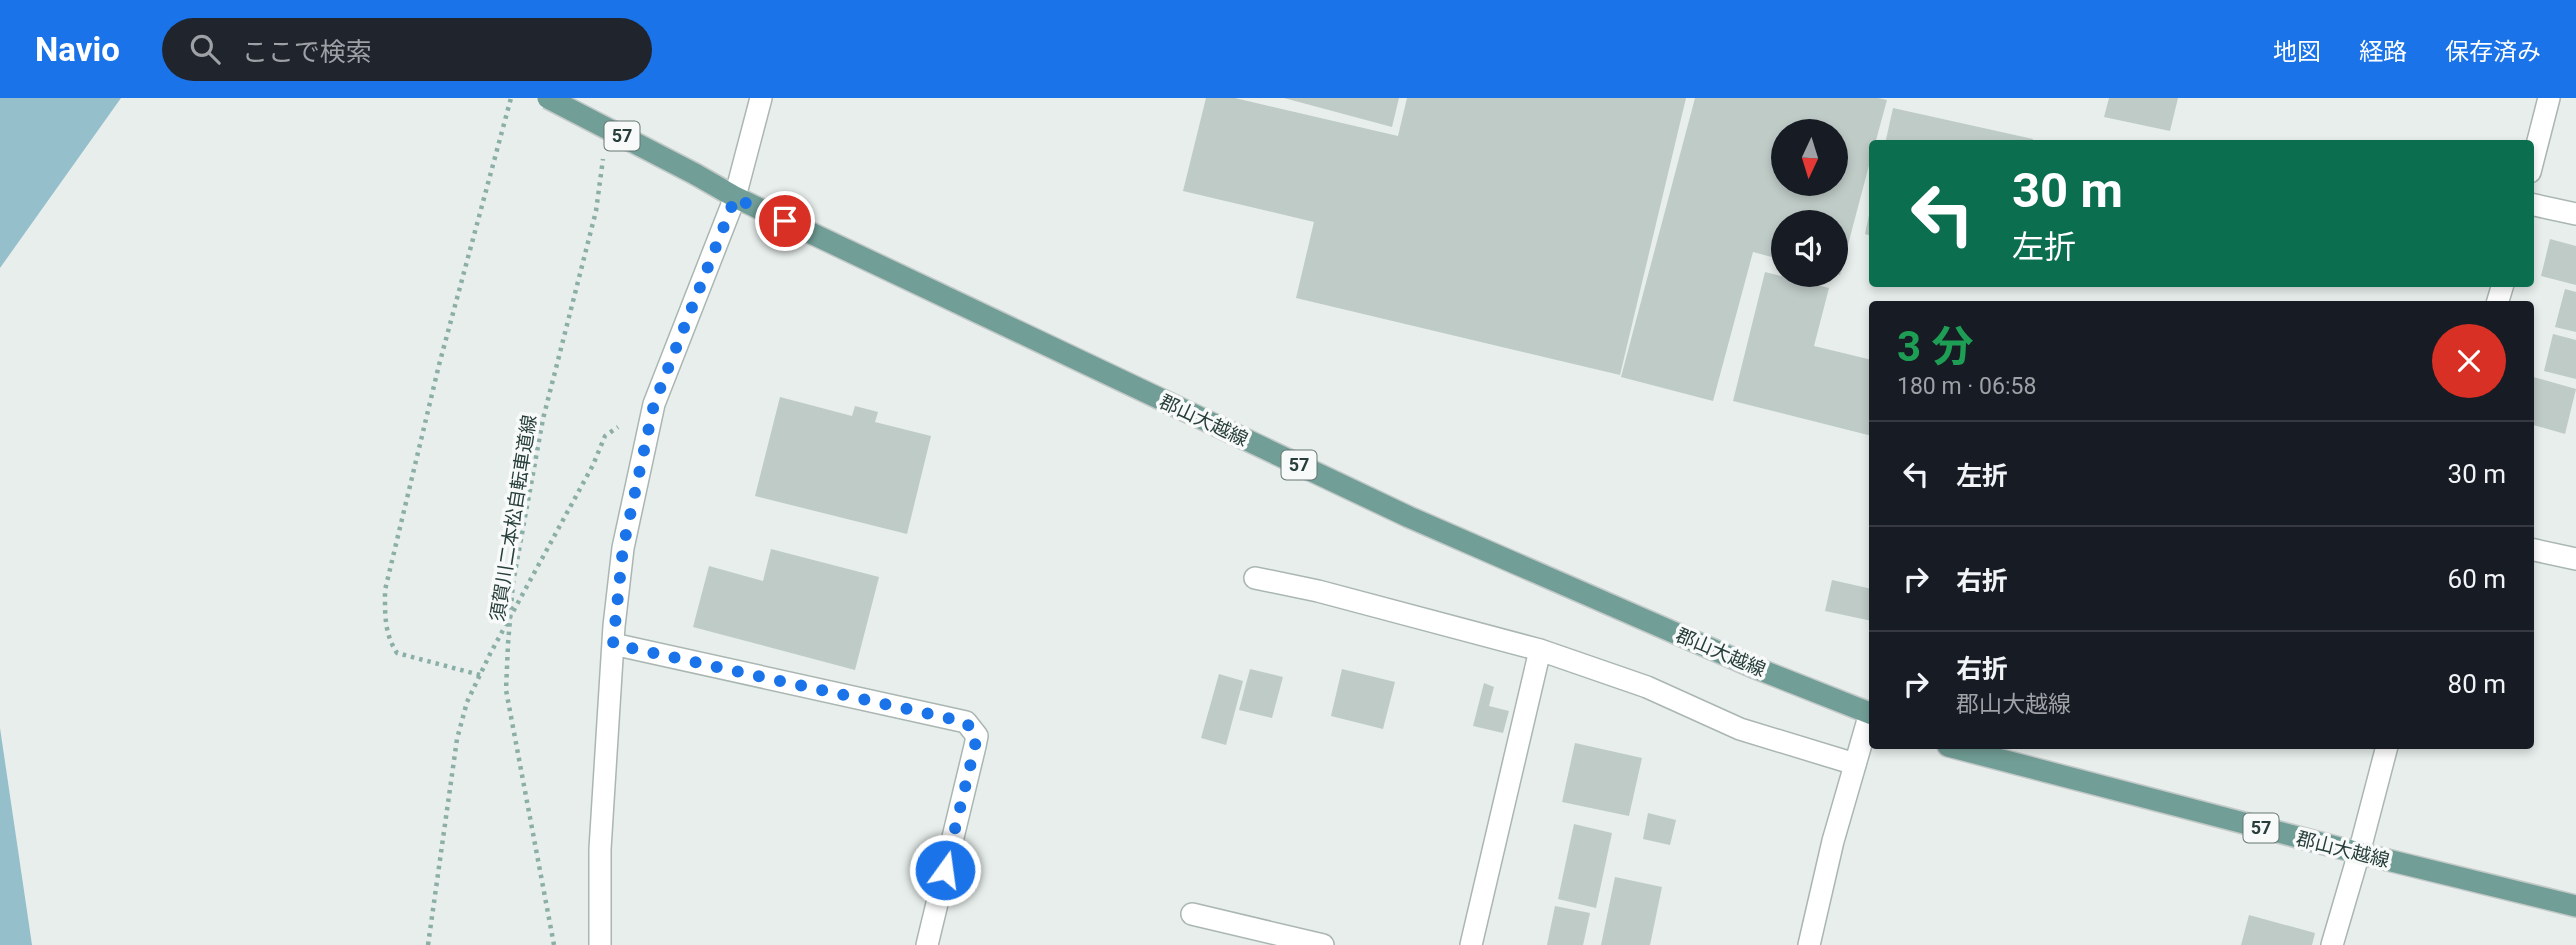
<!DOCTYPE html>
<html lang="ja">
<head>
<meta charset="utf-8">
<style>
  :root { --surface:#171b24; --page:#20242c; --text:#f1f3f6; --muted:#9ea1a6; --line:#363941; --accent:#1a73e8 }
  body { margin:0; font-family:Roboto,"Noto Sans JP",sans-serif; background:var(--page); color:var(--text); height:100vh; display:flex; flex-direction:column; font-size:26px; white-space:nowrap }
  * { box-sizing:border-box; margin:0 }
  p { font-size:23px; color:var(--muted) }
  .icon { flex:none; width:38px; height:38px; fill:none; stroke:currentColor; stroke-width:2; stroke-linecap:round; stroke-linejoin:round }
  .map { position:relative; flex:1; overflow:hidden }
  .details { position:absolute; left:1869px; top:203px; width:665px; height:448px; display:flex; flex-direction:column; background:var(--surface); border-radius:7px; box-shadow:0 4px 10px #0003 }
  .details>* { flex:none }
  .top-card { position:absolute; left:1869px; top:42px; width:665px; height:147px; border-radius:7px; box-shadow:0 4px 10px #0003; background:#0b6e4f; color:#fff; overflow:hidden }
  .needle { width:46px; rotate:184deg }
  .controls { position:absolute; left:1771px; top:21px; display:grid; gap:14px }
  .controls a { display:grid; place-items:center; width:77px; height:77px; border-radius:50%; background:var(--surface); box-shadow:0 4px 10px #0003; font-size:35px }
  .pin { position:absolute; display:grid; place-items:center; width:60px; height:60px; color:#fff; margin:-30px; border:4px solid #fff; border-radius:50%; box-shadow:0 2px 7px #0007 }
  .me { position:absolute; width:77px; margin:-38px; rotate:14deg; stroke-linejoin:round; filter:drop-shadow(0 0 5px #0008) }
  .turn { display:flex; align-items:center; gap:24px; height:147px; padding:0 28px; font-size:32px }
  .turn .icon { width:91px; height:91px; stroke-width:2.5 }
  .turn b { display:block; font-size:49px; line-height:60px }
  .round { display:grid; place-items:center; flex:none; width:74px; height:74px; border-radius:37px; background:var(--page) }
  .head { display:flex; align-items:center; justify-content:space-between; height:119px; padding:0 28px }
  h1 { font-size:42px; font-weight:700; line-height:52px; color:#1e9e55 }
  ul { padding:0; list-style:none }
  li { display:flex; align-items:center; gap:21px; height:105px; padding:0 28px; border-top:2px solid var(--line) }
  li div { flex:1 }
  li b { display:block; font-size:26px }
  li em { font-style:normal }
  header { display:flex; align-items:center; gap:42px; box-sizing:border-box; height:98px; padding:0 35px; background:var(--accent); color:#fff }
  header strong { font-size:33px }
  nav { display:flex; gap:38px; margin-inline-start:auto; font-size:24px }
  .search { width:490px; height:63px; background:var(--page); display:flex; align-items:center; gap:18px; box-sizing:border-box; padding:0 24px; border-radius:38px; color:var(--muted); font-size:26px }
  .map>svg:first-child { display:block }
  .water { fill:#96bfcc }
  .building { fill:#bfcbc7; fill-rule:evenodd }
  .lines { fill:none; stroke-linecap:round; stroke-linejoin:round }
  .service-casing { stroke:#aab6b2; stroke-width:24 }
  .minor-casing { stroke:#aab6b2; stroke-width:24 }
  .primary-casing { stroke:#c3c9c8; stroke-width:24 }
  .path { stroke:#8baea6; stroke-width:4.5; stroke-dasharray:3.5 5; stroke-linecap:butt }
  .service { stroke:#fff; stroke-width:21 }
  .minor { stroke:#fff; stroke-width:21 }
  .primary { stroke:#719e96; stroke-width:21 }
  .primary-bridge-casing { stroke:#c3c9c8; stroke-width:24; stroke-linecap:butt }
  .primary-bridge { stroke:#719e96; stroke-width:21 }
  .route { stroke:#1a73e8; stroke-width:12; stroke-dasharray:0 21.6 }
  .labels { text-anchor:middle; stroke-width:7; stroke-linejoin:round; paint-order:stroke }
  .shield { fill:#f7faf9; stroke:#657673; stroke-width:2 }
  .shield-label { font-size:18px; font-weight:bold; fill:#273e3a }
  .street-label { font-size:19px; fill:#273e3a; stroke:#f7faf9 }
</style>
</head>
<body>
<header>
<strong>Navio</strong>
<div class="search"><svg class="icon" aria-label="search" viewBox="0 0 24 24"><circle cx="10" cy="10" r="6"/><path d="M15 15l6 6"/></svg>ここで検索</div>
<nav><a>地図</a><a>経路</a><a>保存済み</a></nav>
</header>
<div class="map">
<svg width="2576" height="847" viewBox="0 0 2576 847">
  <rect width="100%" height="100%" fill="#e7eeeb"/>
  <path class="water" d="M0,0H121L0,170Z
    M0,630L32,847H0Z"/>
  <path class="building" d="M1206,0H1235L1398,38L1407,0H1686L1620,277L1296,200L1314,124L1183,93Z
    M1284,0H1399L1392,29Z
    M1695,0H1878L1887,2L1875,46H1872V56L1840,177L1836,176V124H1783V162L1753,154L1713,303L1621,279ZM1783,33H1836V86H1783Z
    M2109,0H2178L2170,33L2104,19Z
    M1893,10L2033,41L2032,46H1885Z
    M1871,107H1872V138L1865,136Z
    M2550,141L2576,148V187L2541,178Z
    M1765,174L1829,190L1814,248L1872,262V338L1733,303Z
    M2565,191L2576,194V234L2555,229Z
    M2553,236L2576,242V281L2544,273Z
    M2530,278L2576,291L2565,336L2530,326Z
    M780,299L852,318L855,308L878,314L875,324L931,338L907,436L755,398Z
    M771,451L879,479L855,572L693,529L709,468L763,483Z
    M1832,482L1872,491V523L1825,513Z
    M1250,571L1283,579L1272,620L1239,612Z
    M1342,571L1395,584L1383,631L1331,618Z
    M1219,576L1243,583L1226,647L1201,640Z
    M1484,585L1494,589L1489,608L1509,613L1503,635L1473,628Z
    M1575,645L1642,660L1629,718L1562,704Z
    M1648,715L1676,722L1670,747L1643,741Z
    M1574,726L1612,735L1596,810L1558,801Z
    M1615,779L1662,789L1650,847H1601Z
    M1555,808L1590,815L1583,847H1547Z
    M2249,817L2315,835L2312,847H2241Z"/>
  <g class="lines">
    <defs>
      <path id="service" d="M1255,480L1318,493L1540,552L1647,589L1740,631L1855,666
        M1192,816L1323,847
        M1471,847L1540,552"/>
      <path id="minor" d="M2530,74L2549,0
        M2530,106L2576,116
        M2497,206L2503,186
        M2530,451L2576,461
        M613,546L966,624L977,638L975,648L927,847
        M600,847V751L614,528L623,450L654,306L735,99L761,0
        M1809,847L1833,743L1870,615
        M2332,847L2359,755L2387,648"/>
      <path id="primary" d="M695,76L735,99L1409,419L1753,569L1872,616
        M1948,648L2359,755L2576,808"/>
    </defs>
    <use href="#service" class="service-casing"/>
    <use href="#minor" class="minor-casing"/>
    <use href="#primary" class="primary-casing"/>
    <path class="path" d="M480,577L397,555C384,535 385,516 385,492L439,267L511,0
      M428,847L457,641L467,604L490,556L593,367L605,338L618,329
      M554,847L506,592L508,546L513,485L543,321L596,113L603,61"/>
    <use href="#service" class="service"/>
    <use href="#minor" class="minor"/>
    <use href="#primary" class="primary"/>
    <defs>
      <path id="primary-bridge" d="M548,0L695,76"/>
    </defs>
    <use href="#primary-bridge" class="primary-bridge-casing"/>
    <use href="#primary-bridge" class="primary-bridge"/>
  </g>
  <g class="lines">
    <path class="route" d="M785,123L735,100L654,306L623,450L613,546L966,624L976,638L975,648L945,772"/>
  </g>
  <g class="labels">
    <g class="shield">
      <rect x="604.5" y="23.5" width="35" height="29" rx="5"/>
      <rect x="1281.5" y="352.5" width="35" height="29" rx="5"/>
      <rect x="2243.5" y="715.5" width="35" height="29" rx="5"/>
    </g>
    <g class="shield-label">
      <text x="622" y="44">57</text>
      <text x="1299" y="373">57</text>
      <text x="2261" y="736">57</text>
    </g>
    <g class="street-label">
      <text transform="translate(1204 322) rotate(25)" y="7">郡山大越線</text>
      <text transform="translate(513 420) rotate(-81)" y="7">須賀川二本松自転車道線</text>
      <text transform="translate(1721 554) rotate(23)" y="7">郡山大越線</text>
      <text transform="translate(2343 751) rotate(14)" y="7">郡山大越線</text>
    </g>
  </g>
</svg>
<div class="controls">
<a><svg class="needle" viewBox="-14 -14 28 28"><path d="M0-13l5 13h-10z" fill="#e53935"/><path d="M0 13l5-13h-10z" fill="#9ea1a6"/></svg></a>
<a><svg class="icon" aria-label="sound" viewBox="0 0 24 24"><path d="M4 9h4l5-4v14l-5-4H4zM17 9q2 3 0 6"/></svg></a>
</div>
<div class="pin" style="left:785px;top:123px;background:#d93025"><svg class="icon" aria-label="arrive" viewBox="0 0 24 24"><path d="M6 21V4h12l-3 4 3 4H6"/></svg></div>
<svg class="me" style="left:945px;top:772px" viewBox="-20 -20 40 40"><circle r="17" fill="#1a73e8" stroke="#fff" stroke-width="3"/><path d="M0-11L8 9 0 5-8 9z" fill="#fff"/></svg>
<div class="top-card">
<div class="turn"><svg class="icon" aria-label="left" viewBox="0 0 24 24"><path d="M17 20v-9H6M10 6l-5 5 5 5"/></svg><div><b>30 m</b>左折</div></div>
</div>
<section class="details">
<div class="head"><div><h1>3 分</h1><p>180 m · 06:58</p></div><a class="round" style="background:#d93025;color:#fff"><svg class="icon" aria-label="close" viewBox="0 0 24 24"><path d="M6 6l12 12M18 6L6 18"/></svg></a></div>
<ul>
<li><svg class="icon" aria-label="left" viewBox="0 0 24 24"><path d="M17 20v-9H6M10 6l-5 5 5 5"/></svg><div><b>左折</b></div><em>30 m</em></li>
<li><svg class="icon" aria-label="right" viewBox="0 0 24 24"><path d="M7 20v-9h11M14 6l5 5-5 5"/></svg><div><b>右折</b></div><em>60 m</em></li>
<li><svg class="icon" aria-label="right" viewBox="0 0 24 24"><path d="M7 20v-9h11M14 6l5 5-5 5"/></svg><div><b>右折</b><p>郡山大越線</p></div><em>80 m</em></li>
</ul>
</section>
</div>
</body>
</html>
